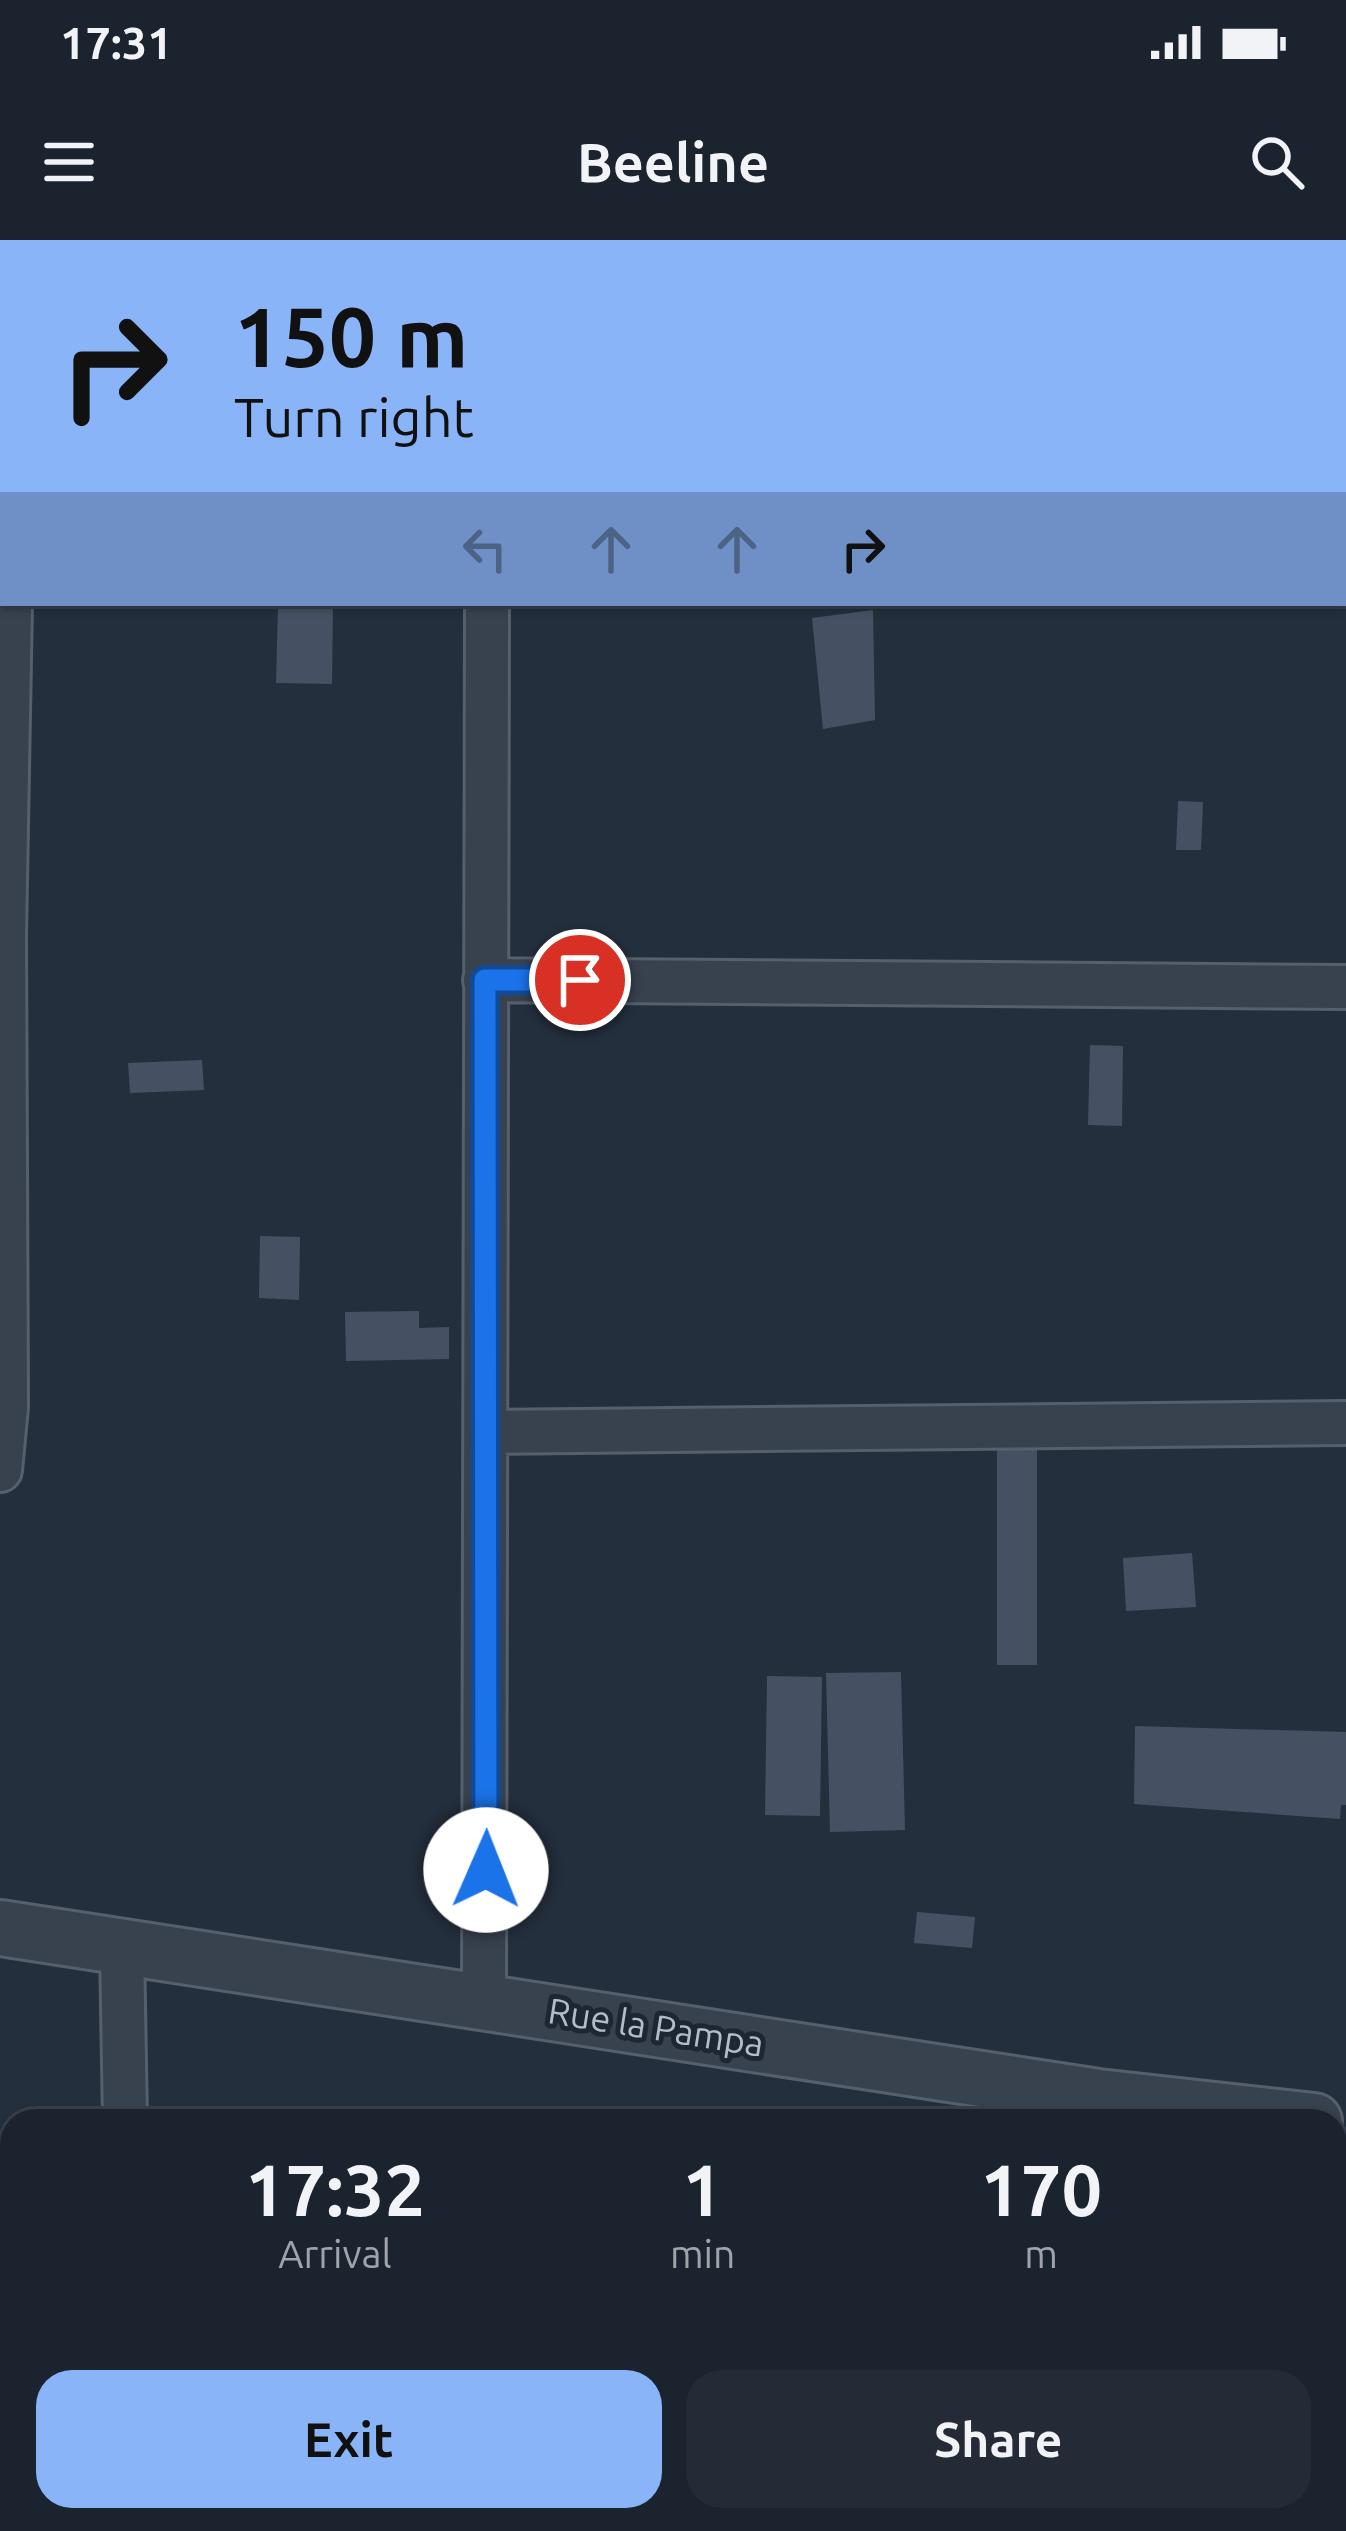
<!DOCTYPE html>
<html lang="en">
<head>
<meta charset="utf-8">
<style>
  :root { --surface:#1b232e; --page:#242b36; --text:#f1f3f6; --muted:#a0a4aa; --line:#39404a; --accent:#8ab4f8 }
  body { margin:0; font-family:Ubuntu,sans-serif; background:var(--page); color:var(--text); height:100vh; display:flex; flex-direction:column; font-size:45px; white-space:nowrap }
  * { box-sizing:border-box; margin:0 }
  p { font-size:39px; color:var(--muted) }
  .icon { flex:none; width:66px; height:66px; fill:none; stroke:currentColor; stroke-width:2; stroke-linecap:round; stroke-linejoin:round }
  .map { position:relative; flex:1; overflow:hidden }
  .drawer { position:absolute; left:0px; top:1869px; width:1347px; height:423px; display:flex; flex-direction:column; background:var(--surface); border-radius:36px 36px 0 0; box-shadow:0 3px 9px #0004,0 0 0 3px var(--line) }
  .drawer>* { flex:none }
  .banner { position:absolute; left:0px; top:0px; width:1347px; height:366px; box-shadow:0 3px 9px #0004,0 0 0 3px var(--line); background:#8ab4f8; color:#111; overflow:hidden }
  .pin { position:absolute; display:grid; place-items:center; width:102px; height:102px; color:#fff; margin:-51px; border:6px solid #fff; border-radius:50%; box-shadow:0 3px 12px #0007 }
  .me { position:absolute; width:132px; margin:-66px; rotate:1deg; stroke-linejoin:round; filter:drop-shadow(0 0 9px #0008) }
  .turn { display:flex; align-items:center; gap:42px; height:252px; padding:0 36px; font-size:54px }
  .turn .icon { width:156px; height:156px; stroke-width:2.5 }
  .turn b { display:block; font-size:84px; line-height:102px }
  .lanes { display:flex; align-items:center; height:114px; padding:0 36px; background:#0003; justify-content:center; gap:60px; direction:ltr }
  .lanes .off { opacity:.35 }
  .eta { display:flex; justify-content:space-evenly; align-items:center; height:204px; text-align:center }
  .eta b { font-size:72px; font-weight:700; line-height:84px }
  .cta { display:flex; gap:24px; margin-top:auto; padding:24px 36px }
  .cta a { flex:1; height:138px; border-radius:36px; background:var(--accent); color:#111; font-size:48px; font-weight:700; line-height:138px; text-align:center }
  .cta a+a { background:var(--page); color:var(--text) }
  .status { display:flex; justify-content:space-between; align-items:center; height:84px; padding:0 60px; background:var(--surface); direction:ltr }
  .status svg { height:33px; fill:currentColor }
  header { display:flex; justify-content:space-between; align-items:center; height:156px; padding:0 36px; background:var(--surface); font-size:54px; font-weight:700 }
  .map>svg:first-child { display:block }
  .building { fill:#455162 }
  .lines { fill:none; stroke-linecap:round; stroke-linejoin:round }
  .minor-casing { stroke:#565f6c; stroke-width:48 }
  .tertiary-casing { stroke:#565f6c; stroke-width:60 }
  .path { stroke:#44595c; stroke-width:8; stroke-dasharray:9 9; stroke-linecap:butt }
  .minor { stroke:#38414e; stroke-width:42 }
  .tertiary { stroke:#38414e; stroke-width:54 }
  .route-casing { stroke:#114b97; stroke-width:30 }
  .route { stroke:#1a73e8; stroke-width:21 }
  .labels { text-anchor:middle; stroke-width:10; stroke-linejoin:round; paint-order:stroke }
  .street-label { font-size:36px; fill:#b4bcc9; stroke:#1d2633 }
</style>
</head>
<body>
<div class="status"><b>17:31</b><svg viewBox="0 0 49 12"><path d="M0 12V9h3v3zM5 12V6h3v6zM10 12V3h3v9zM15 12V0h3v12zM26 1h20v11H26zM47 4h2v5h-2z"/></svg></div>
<header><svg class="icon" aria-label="menu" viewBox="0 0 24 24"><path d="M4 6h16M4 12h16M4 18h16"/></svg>Beeline<svg class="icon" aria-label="search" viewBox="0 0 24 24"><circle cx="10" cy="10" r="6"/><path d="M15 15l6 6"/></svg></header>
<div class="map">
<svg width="1346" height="2291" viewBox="0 0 1346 2291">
  <rect width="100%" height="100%" fill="#242f3e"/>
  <path class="building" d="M290,363H333L332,444L276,443L278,367H290Z
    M873,370L875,480L823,489L812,378Z
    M1178,561L1203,562L1201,610H1176Z
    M1090,805L1123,806L1122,886L1088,885Z
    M202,820L204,850L130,853L128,823Z
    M260,996L300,997L299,1060L259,1058Z
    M419,1071V1088L449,1087V1119L346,1121L345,1072Z
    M997,1208H1037V1425H997Z
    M1192,1313L1196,1367L1126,1371L1123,1318Z
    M901,1432L905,1590L830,1592L826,1433Z
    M767,1436L822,1437L820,1576L765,1575Z
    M1135,1486L1346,1492V1565H1341L1340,1579L1134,1564Z
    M917,1672L975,1677L972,1708L914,1703Z
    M0,1944L12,1945V1990L0,1989Z"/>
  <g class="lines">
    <defs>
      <path id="minor" d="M2,0L3,63
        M479,0L480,3
        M1344,289H1346
        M485,740L1346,747
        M486,1192L1346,1183
        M0,1230L6,1167L4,695L10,363
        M122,1707L125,1881
        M484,1760L487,363
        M0,2161L12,2162
        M144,2280L146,2291
        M657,2280L658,2291
        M933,2280L1038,2291"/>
      <path id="tertiary" d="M0,1688L1098,1857L1314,1881"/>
    </defs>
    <use href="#minor" class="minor-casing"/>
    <use href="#tertiary" class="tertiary-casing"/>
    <path class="path" d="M412,2280V2291"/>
    <use href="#minor" class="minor"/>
    <use href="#tertiary" class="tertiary"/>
  </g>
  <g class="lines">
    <defs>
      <path id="route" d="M486,1630L485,740H580"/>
    </defs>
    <use href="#route" class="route-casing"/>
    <use href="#route" class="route"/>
  </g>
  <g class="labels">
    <g class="street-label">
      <text transform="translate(656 1787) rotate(9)" y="13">Rue la Pampa</text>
    </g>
  </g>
</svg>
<div class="pin" style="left:580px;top:740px;background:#d93025"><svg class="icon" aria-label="arrive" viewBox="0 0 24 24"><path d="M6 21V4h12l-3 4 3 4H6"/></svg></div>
<svg class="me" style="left:486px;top:1630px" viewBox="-20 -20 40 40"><circle r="19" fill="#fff"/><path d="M0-13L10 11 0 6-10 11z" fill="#1a73e8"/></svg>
<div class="banner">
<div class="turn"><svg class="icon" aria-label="right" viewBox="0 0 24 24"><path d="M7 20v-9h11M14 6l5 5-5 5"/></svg><div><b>150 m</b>Turn right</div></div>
<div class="lanes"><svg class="icon off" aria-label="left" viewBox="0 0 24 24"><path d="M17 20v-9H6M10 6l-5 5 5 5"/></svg><svg class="icon off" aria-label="ahead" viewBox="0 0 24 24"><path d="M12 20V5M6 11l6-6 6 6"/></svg><svg class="icon off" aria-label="ahead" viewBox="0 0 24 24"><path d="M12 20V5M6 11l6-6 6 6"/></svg><svg class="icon" aria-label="right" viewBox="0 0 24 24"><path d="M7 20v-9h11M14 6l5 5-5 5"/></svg></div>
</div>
<section class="drawer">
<div class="eta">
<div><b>17:32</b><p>Arrival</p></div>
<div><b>1</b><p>min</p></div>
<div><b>170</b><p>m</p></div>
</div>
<div class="cta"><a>Exit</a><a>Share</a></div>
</section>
</div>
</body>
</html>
